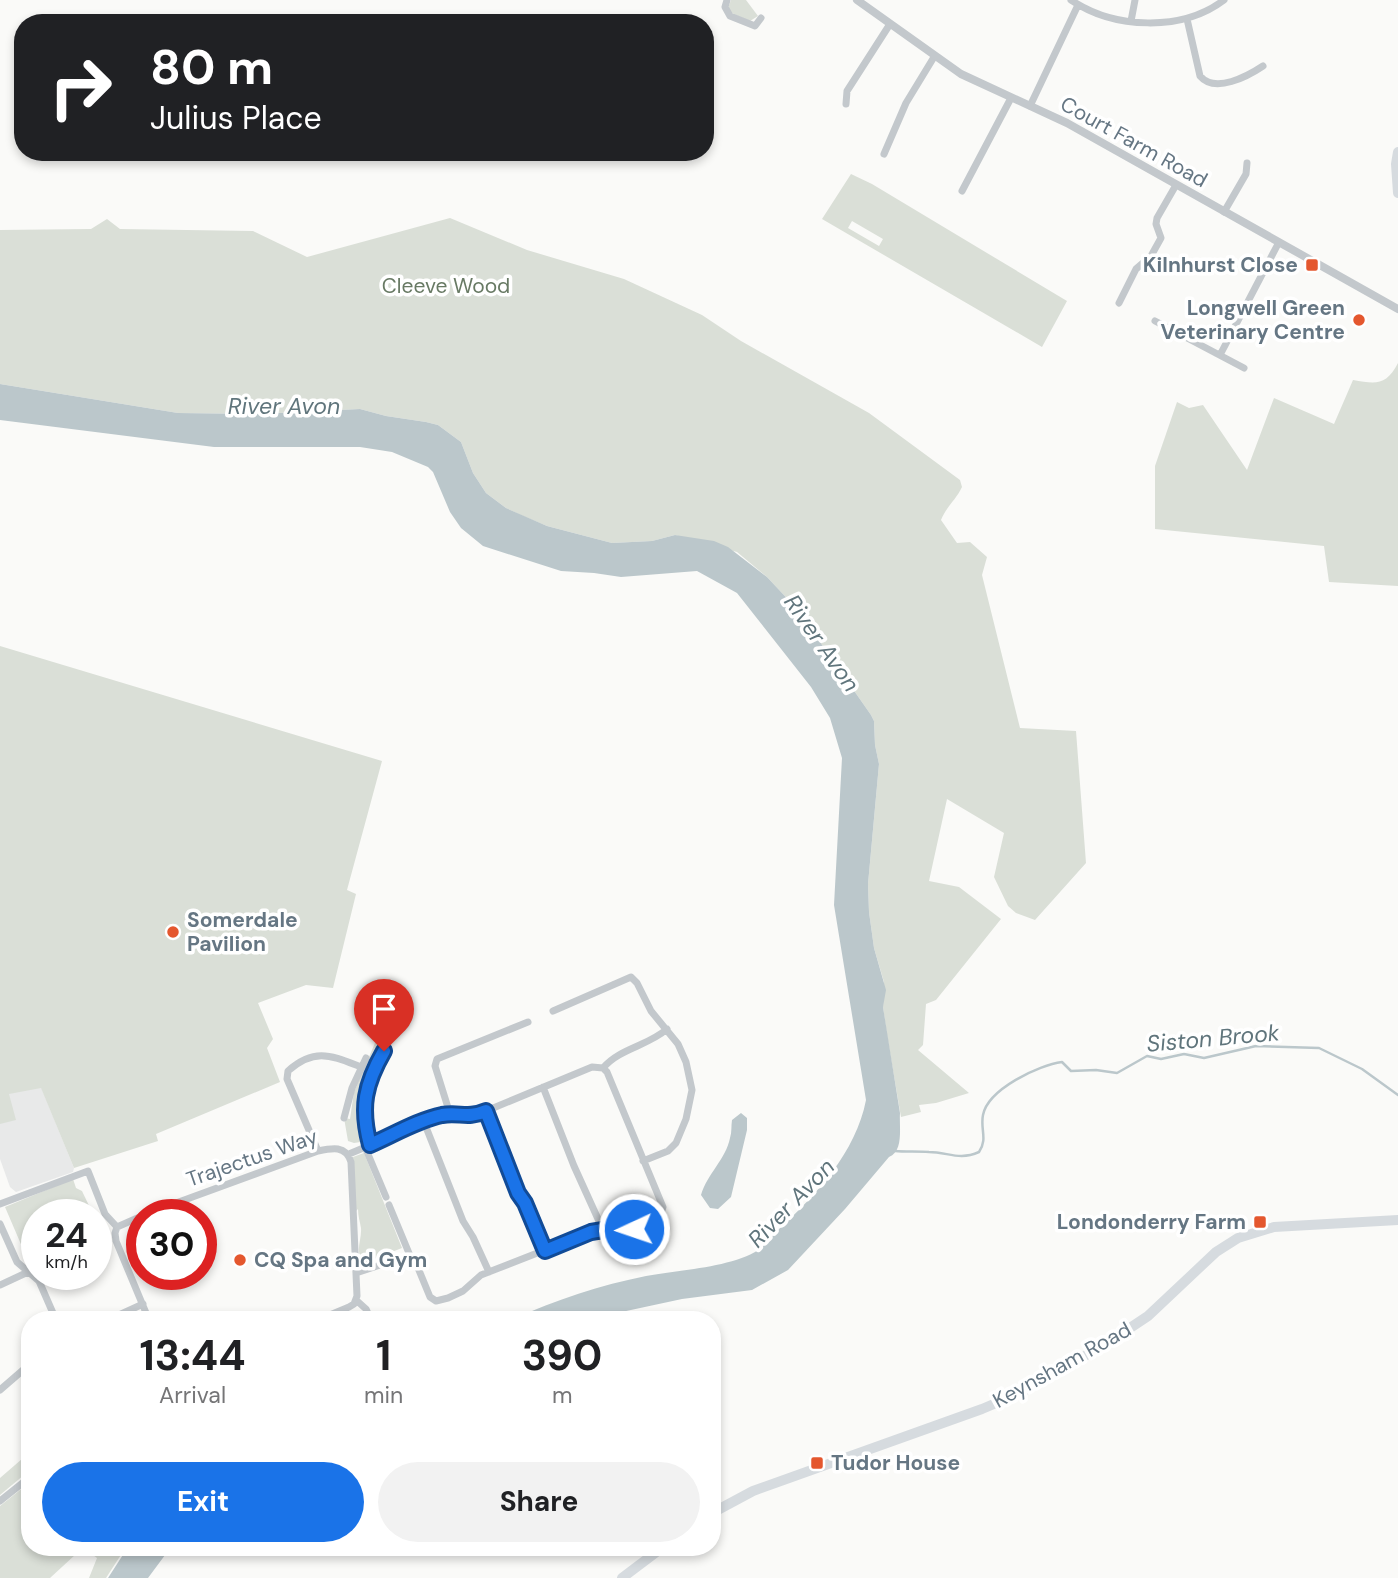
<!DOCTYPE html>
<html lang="en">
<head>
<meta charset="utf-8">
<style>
  :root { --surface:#fff; --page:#f2f2f2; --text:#202124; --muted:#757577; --accent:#1a73e8 }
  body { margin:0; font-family:"DM Sans",sans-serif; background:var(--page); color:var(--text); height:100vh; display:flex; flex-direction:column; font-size:26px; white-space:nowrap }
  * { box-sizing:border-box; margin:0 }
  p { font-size:23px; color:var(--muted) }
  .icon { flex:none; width:38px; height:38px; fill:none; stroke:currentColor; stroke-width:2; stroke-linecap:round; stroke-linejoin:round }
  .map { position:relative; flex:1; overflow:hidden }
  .details { position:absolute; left:21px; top:1311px; width:700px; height:245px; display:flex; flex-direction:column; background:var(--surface); border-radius:28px; box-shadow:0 4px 10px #0003 }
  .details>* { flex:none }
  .top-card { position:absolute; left:14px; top:14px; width:700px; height:147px; border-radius:28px; box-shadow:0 4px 10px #0003; background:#202124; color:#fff; overflow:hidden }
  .speed { position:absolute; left:21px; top:1199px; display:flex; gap:14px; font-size:35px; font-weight:700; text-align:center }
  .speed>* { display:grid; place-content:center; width:91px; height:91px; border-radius:50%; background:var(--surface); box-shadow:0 4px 10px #0003; line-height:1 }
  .speed small { font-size:18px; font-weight:400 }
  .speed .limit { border:10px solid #d22; background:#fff; color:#111 }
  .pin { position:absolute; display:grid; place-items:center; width:60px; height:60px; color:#fff; margin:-72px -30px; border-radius:50% 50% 50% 0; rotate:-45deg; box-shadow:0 0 7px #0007 }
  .pin .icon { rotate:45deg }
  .me { position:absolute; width:77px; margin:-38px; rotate:267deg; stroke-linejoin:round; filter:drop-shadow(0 0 5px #0008) }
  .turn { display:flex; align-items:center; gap:24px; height:147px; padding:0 21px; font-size:32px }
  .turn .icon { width:91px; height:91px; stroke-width:2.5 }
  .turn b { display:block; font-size:49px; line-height:60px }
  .eta { display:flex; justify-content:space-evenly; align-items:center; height:119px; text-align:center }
  .eta b { font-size:42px; font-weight:700; line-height:49px }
  .action { display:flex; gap:14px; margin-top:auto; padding:14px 21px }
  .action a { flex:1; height:80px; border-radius:42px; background:var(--accent); color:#fff; font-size:28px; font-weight:700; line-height:80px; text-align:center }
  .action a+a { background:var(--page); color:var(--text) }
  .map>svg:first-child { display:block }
  .built { fill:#e8e9e9 }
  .green { fill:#dadfd7; fill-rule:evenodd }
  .water { fill:#bbc7cb }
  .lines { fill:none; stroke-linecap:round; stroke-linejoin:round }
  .stream { stroke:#bbc7cb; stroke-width:2.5 }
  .minor { stroke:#c3c8cc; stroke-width:7 }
  .tertiary { stroke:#c3c8cc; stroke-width:8 }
  .primary { stroke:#d6dbdf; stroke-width:10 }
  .route-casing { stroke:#114b97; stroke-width:18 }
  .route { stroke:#1a73e8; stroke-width:12 }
  .poi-dot { fill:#e4572e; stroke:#fff; stroke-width:2.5 }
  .labels { text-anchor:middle; stroke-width:7; stroke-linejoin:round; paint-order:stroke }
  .street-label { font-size:21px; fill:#657683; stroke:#fff }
  .poi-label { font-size:21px; font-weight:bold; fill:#657683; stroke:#fff; text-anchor:end }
  .park-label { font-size:21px; fill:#687a64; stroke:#fff }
  .water-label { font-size:23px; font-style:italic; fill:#60757c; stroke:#fff }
</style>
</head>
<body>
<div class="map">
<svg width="1398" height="1578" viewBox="0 0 1398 1578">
  <rect width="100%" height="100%" fill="#fafaf8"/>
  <path class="built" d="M41,1087L74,1168L73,1172L16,1192L10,1187L0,1159V1095Z"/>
  <path class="green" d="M731,0H746L758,16L750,21L731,13L728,8Z
    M851,174L872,184L1067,301L1042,347L822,219ZM852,221L883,239L879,246L848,228Z
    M450,218L527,250L624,279L702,315L741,341L869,413L960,480L962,487C956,500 946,507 941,520L957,543L970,542L987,557L982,575L1020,728L1076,731L1086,863L1035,920L1016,913L1008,906L994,877L1004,833L947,799L929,881L959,887L1001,919L936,1000L926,1004L923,1045L918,1050L969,1093L936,1103L919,1105L921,1112L901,1117L887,1035L883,1007L884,982L874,948L869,912L868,884L879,764L875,745L874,721L871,715L797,609L767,577L737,552L675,535L652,541L612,543L547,526L523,516L506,508L486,493L473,473L461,442L438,425L426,422L386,416L360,409L259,414L178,413L0,384V230L91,229L107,219L120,229L253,231L307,257Z
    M1398,363V586L1329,582L1324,546L1155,529V466L1177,402L1189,408L1203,405L1247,470L1274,398L1334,424L1353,380C1376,384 1386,386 1398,363Z
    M0,646L382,761L347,890L356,894L333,988L306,985L258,1003L273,1039L267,1048L280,1082L156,1134L158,1141L74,1168L41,1088L9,1094L16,1120L0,1124Z
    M391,1042C365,1067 356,1107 367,1141L354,1143L348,1141L344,1118L350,1119L354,1092L375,1043Z
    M364,1153L402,1248L366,1262C353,1254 362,1241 361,1228C360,1222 358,1216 358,1209L356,1211L353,1157Z
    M73,1179L76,1188L82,1191L93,1214H37V1261L29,1263L5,1207Z
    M30,1452V1470L0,1495V1478Z
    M30,1482V1547H126L106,1578H89L97,1558L89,1552L75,1555L50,1578H0V1506Z"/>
  <path class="water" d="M0,384L178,413L259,414L360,409L386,416L426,422L438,425L461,442L473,473L486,493L506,508L547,526L612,543L652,541L675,535L714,541L728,547L767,577L797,609L871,715L874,721L875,745L879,764L868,884L869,912L874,948L886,990L883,1007L900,1113C899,1127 904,1151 889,1157L845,1209L788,1270L752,1290L682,1299L589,1319H514C555,1300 601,1285 646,1276C678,1270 726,1268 755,1252C764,1247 771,1237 778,1230C816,1195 856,1152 866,1100L834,905L842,758L830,718L811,687L737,593L697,571L621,577L594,573L561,571L483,546L461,528L450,512L433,472L428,467L392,452L360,447H214L0,420Z
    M741,1113L747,1118V1130L731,1197L718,1209L710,1208L701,1195C707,1174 726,1159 730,1138C732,1132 731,1126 732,1120Z
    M128,1547H171L148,1578H108Z"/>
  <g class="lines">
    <path class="stream" d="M895,1151C906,1152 918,1151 929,1152C948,1152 959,1161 979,1152C988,1139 980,1129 983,1115C988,1089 1039,1065 1062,1062L1071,1071L1096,1070L1117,1073L1147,1056L1161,1059L1184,1054L1204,1058L1256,1046L1319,1048L1362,1069L1398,1095"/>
    <path class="minor" d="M727,0L725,7L730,16L755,26L761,18
      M1071,0C1114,29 1182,32 1224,0
      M1187,19L1200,76C1215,94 1248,76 1263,66
      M1131,21L1135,0
      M846,104L847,91L890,24
      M1030,106L1078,5
      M884,154L906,103L934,57
      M962,191L1011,98
      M1224,212L1246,174L1247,163
      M1119,303L1136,269L1151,256L1161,238L1156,224L1157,218L1176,185
      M1155,321L1244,368
      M1220,355L1279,242
      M553,1011L631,977L637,983L651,1011L678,1044L686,1062L692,1090L686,1119L676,1143L668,1151L643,1161
      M543,1087L574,1166L603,1230
      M486,1111L518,1193L525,1203L545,1251
      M450,1114L435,1066L437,1059L528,1022
      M344,1118L352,1088L366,1058
      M424,1122L463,1221L473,1237L489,1272
      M370,1145C360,1107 365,1085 384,1051
      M365,1147L386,1197
      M318,1151L287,1079L288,1071C315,1047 332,1056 361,1067
      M349,1154L437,1117L450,1114L474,1116L592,1067L603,1068C620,1048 648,1046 667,1029
      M0,1204L88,1171L105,1214L117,1227
      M389,1205L411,1258
      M146,1214L318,1151C332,1148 346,1145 351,1162L357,1296L354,1304L349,1307L318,1320
      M0,1224L17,1262L39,1281L56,1320
      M117,1227L115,1233L116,1241L149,1320
      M117,1227L142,1216
      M356,1273L407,1256L416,1263L430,1297L436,1301L448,1298L463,1291L481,1275L591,1232L603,1230L634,1229L659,1218L663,1207L607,1072L603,1068
      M0,1285L28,1272
      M356,1300L366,1309L371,1320
      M108,1320L143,1304
      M0,1390L30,1364
      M0,1501L30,1477"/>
    <path class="tertiary" d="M857,0L961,74L1067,123L1398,309"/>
    <path class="primary" d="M1398,152L1396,164L1398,193
      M712,1513L753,1491L982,1409L1022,1392L1109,1342L1148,1316L1216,1252L1238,1238L1274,1227L1398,1220
      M622,1578L663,1547"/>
  </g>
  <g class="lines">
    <defs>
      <path id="route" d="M384,1051C365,1084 360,1107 370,1145C393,1135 418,1120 442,1115C460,1112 467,1119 486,1111L518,1193L525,1203L545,1251L591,1232L603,1230L634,1229"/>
    </defs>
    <use href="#route" class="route-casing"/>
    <use href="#route" class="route"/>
  </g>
  <g class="poi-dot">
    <rect x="1305" y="258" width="14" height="14" rx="3.5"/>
    <circle cx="1359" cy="320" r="7"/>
    <circle cx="173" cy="932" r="7"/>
    <rect x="1253" y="1215" width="14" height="14" rx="3.5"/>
    <circle cx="240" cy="1260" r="7"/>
    <rect x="810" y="1456" width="14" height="14" rx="3.5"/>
  </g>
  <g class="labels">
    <g class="street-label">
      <text transform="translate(1134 142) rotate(29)" y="7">Court Farm Road</text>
      <text transform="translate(252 1158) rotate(-19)" y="7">Trajectus Way</text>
      <text transform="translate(1062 1365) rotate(-29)" y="7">Keynsham Road</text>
    </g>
    <g class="poi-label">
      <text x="1298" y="272">Kilnhurst Close</text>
      <text x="1345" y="315">Longwell Green<tspan x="1345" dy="24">Veterinary Centre</tspan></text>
      <text x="187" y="927" text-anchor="start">Somerdale<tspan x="187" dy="24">Pavilion</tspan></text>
      <text x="1246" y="1229">Londonderry Farm</text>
      <text x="254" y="1267" text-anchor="start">CQ Spa and Gym</text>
      <text x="831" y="1470" text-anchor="start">Tudor House</text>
    </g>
    <g class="park-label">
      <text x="446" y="293">Cleeve Wood</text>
    </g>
    <g class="water-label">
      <text x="284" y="414">River Avon</text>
      <text transform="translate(822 643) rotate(55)" y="8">River Avon</text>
      <text transform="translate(1213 1038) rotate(-5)" y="8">Siston Brook</text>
      <text transform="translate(791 1203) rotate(-46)" y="8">River Avon</text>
    </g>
  </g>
</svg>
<div class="speed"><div>24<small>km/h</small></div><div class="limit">30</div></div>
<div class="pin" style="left:384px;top:1051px;background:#d93025"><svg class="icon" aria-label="arrive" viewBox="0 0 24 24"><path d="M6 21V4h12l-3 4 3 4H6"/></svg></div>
<svg class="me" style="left:634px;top:1229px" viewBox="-20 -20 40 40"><circle r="17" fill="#1a73e8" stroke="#fff" stroke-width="3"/><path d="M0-11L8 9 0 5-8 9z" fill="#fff"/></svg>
<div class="top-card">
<div class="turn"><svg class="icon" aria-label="right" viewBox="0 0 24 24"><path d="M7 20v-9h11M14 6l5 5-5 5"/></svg><div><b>80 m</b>Julius Place</div></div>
</div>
<section class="details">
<div class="eta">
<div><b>13:44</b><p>Arrival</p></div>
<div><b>1</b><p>min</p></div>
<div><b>390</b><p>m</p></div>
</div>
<div class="action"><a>Exit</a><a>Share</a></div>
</section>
</div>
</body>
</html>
